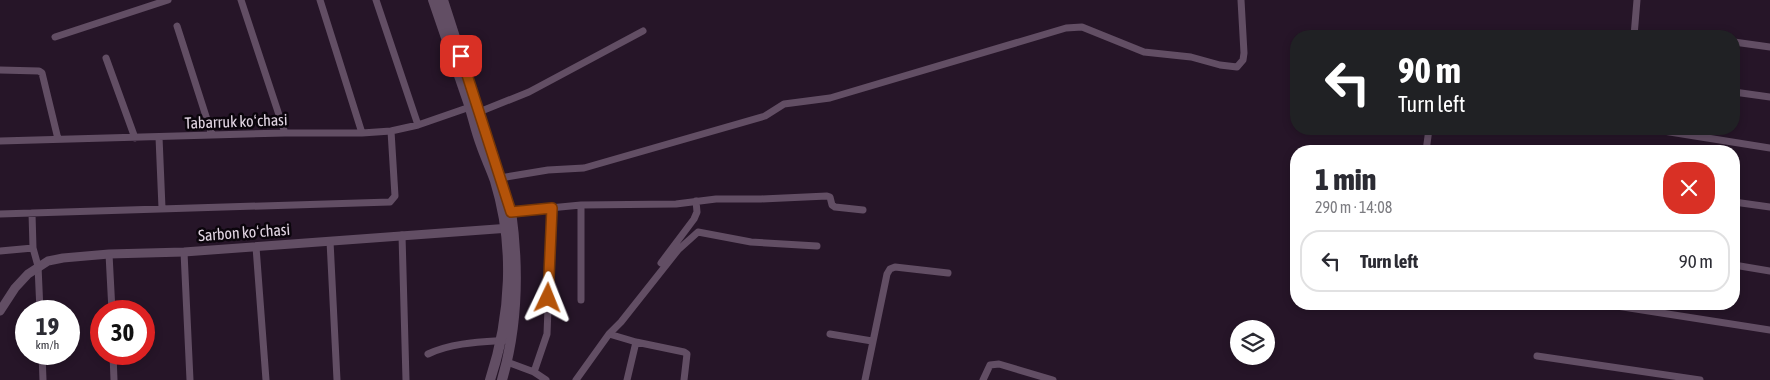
<!DOCTYPE html>
<html lang="en">
<head>
<meta charset="utf-8">
<style>
  :root { --surface:#fff; --page:#f2f2f3; --text:#2b2b33; --muted:#7c7c81; --line:#e1e1e2 }
  body { margin:0; font-family:"Asap Condensed",sans-serif; background:var(--page); color:var(--text); height:100vh; display:flex; flex-direction:column; font-size:19px; white-space:nowrap }
  * { box-sizing:border-box; margin:0 }
  p { font-size:16px; color:var(--muted) }
  .icon { flex:none; width:28px; height:28px; fill:none; stroke:currentColor; stroke-width:2; stroke-linecap:round; stroke-linejoin:round }
  .map { position:relative; flex:1; overflow:hidden }
  .drawer { position:absolute; left:1290px; top:145px; width:450px; height:165px; display:flex; flex-direction:column; background:var(--surface); border-radius:20px; box-shadow:0 2px 8px #0003 }
  .drawer>* { flex:none }
  .banner { position:absolute; left:1290px; top:30px; width:450px; height:105px; border-radius:20px; box-shadow:0 2px 8px #0003; background:#202124; color:#fff; overflow:hidden }
  .buttons { position:absolute; left:1230px; top:320px; display:grid; gap:10px }
  .buttons a { display:grid; place-items:center; width:45px; height:45px; border-radius:50%; background:var(--surface); box-shadow:0 2px 8px #0003; font-size:25px }
  .speed { position:absolute; left:15px; top:300px; display:flex; gap:10px; font-size:25px; font-weight:700; text-align:center }
  .speed>* { display:grid; place-content:center; width:65px; height:65px; border-radius:50%; background:var(--surface); box-shadow:0 2px 8px #0003; line-height:1 }
  .speed small { font-size:12px; font-weight:400 }
  .speed .limit { border:8px solid #d22; background:#fff; color:#111 }
  .pin { position:absolute; display:grid; place-items:center; width:42px; height:42px; color:#fff; margin:-21px; border-radius:10px; box-shadow:0 2px 8px #0006 }
  .me { position:absolute; width:55px; margin:-28px; rotate:2deg; stroke-linejoin:round; filter:drop-shadow(0 0 4px #0008) }
  .turn { display:flex; align-items:center; gap:18px; height:105px; padding:0 25px; font-size:22px }
  .turn .icon { width:65px; height:65px; stroke-width:2.5 }
  .turn b { display:block; font-size:35px; line-height:42px }
  .round { display:grid; place-items:center; flex:none; width:52px; height:52px; border-radius:20px; background:var(--page) }
  .overview { display:flex; align-items:center; justify-content:space-between; height:85px; padding:0 25px }
  h1 { font-size:30px; font-weight:800; line-height:38px }
  ul { padding:0; list-style:none }
  li { display:flex; align-items:center; gap:15px; height:62px; margin:0 10px 8px; padding:0 15px; border:2px solid var(--line); border-radius:20px }
  li div { flex:1 }
  li b { display:block; font-size:19px }
  li em { font-style:normal }
  .map>svg:first-child { display:block }
  .lines { fill:none; stroke-linecap:round; stroke-linejoin:round }
  .minor { stroke:#624e64; stroke-width:7 }
  .tertiary { stroke:#624e64; stroke-width:9 }
  .secondary { stroke:#624e64; stroke-width:10 }
  .route-casing { stroke:#753606; stroke-width:12 }
  .route { stroke:#b45309; stroke-width:9 }
  .labels { text-anchor:middle; stroke-width:5; stroke-linejoin:round; paint-order:stroke }
  .street-label { font-size:16px; fill:#e2d6e3; stroke:#0b050c }
</style>
</head>
<body>
<div class="map">
<svg width="1770" height="380" viewBox="0 0 1770 380">
  <rect width="100%" height="100%" fill="#261528"/>
  <g class="lines">
    <path class="minor" d="M241,0L285,133
      M320,0L362,133
      M376,0L418,125
      M177,26L212,135
      M1666,34L1685,36
      M1634,36L1637,0
      M55,37L168,0
      M1734,42L1770,47
      M106,58L135,138
      M0,70L39,71L42,73L58,139
      M1734,92L1770,97
      M479,112L529,92L643,31
      M1651,129L1770,148
      M159,137L162,208
      M0,141L285,133H362L391,131L418,125L470,107
      M1426,151L1429,129
      M500,178L548,170L584,168L765,116L784,104L830,98L1066,28L1082,27L1144,52L1191,57L1220,65L1237,67L1243,60L1244,53L1241,0
      M1734,202L1770,207
      M508,212L581,205L676,204L716,199H761L827,196L830,197L832,205L835,207L863,210
      M32,213L33,248
      M0,214L390,202L395,196L391,131
      M402,235L406,380
      M330,241L337,380
      M256,247L266,380
      M0,251L33,248L38,266L40,311
      M184,252L190,380
      M109,254L112,311
      M661,263L694,219L697,212L696,201
      M1734,265L1770,271
      M581,300V205
      M1604,304L1770,330
      M609,334L636,342L684,352L687,354L684,380
      M830,334L872,341
      M42,354L43,380
      M113,354L114,380
      M428,354C453,342 483,342 511,340
      M1537,356L1700,380
      M507,362L534,372L546,380
      M534,372L547,334L552,208
      M576,380L609,334L621,322L678,250L698,232L751,242L817,246
      M627,380L636,342
      M865,380L887,274L890,269L895,267L948,273
      M983,380L990,365L999,364L1053,380"/>
    <path class="tertiary" d="M0,311L15,288L28,274L48,261L63,258L109,254L184,252L511,228"/>
    <path class="secondary" d="M433,0C445,35 457,70 469,105C473,118 476,132 481,145C485,157 491,169 495,181C515,246 511,316 490,380
      M443,0L511,211C519,268 518,325 502,380"/>
  </g>
  <g class="lines">
    <defs>
      <path id="route" d="M461,56L511,212L552,208L548,298"/>
    </defs>
    <use href="#route" class="route-casing"/>
    <use href="#route" class="route"/>
  </g>
  <g class="labels">
    <g class="street-label">
      <text transform="translate(236 121) rotate(-2)" y="6">Tabarruk koʻchasi</text>
      <text transform="translate(244 232) rotate(-4)" y="6">Sarbon koʻchasi</text>
    </g>
  </g>
</svg>
<div class="buttons">
<a><svg class="icon" aria-label="layers" viewBox="0 0 24 24"><path d="M12 4l9 5-9 5-9-5zM3 14l9 5 9-5"/></svg></a>
</div>
<div class="speed"><div>19<small>km/h</small></div><div class="limit">30</div></div>
<div class="pin" style="left:461px;top:56px;background:#d93025"><svg class="icon" aria-label="arrive" viewBox="0 0 24 24"><path d="M6 21V4h12l-3 4 3 4H6"/></svg></div>
<svg class="me" style="left:548px;top:298px" viewBox="-20 -20 40 40"><path d="M0-17L14 15 0 8-14 15z" fill="#b45309" stroke="#fff" stroke-width="4"/></svg>
<div class="banner">
<div class="turn"><svg class="icon" aria-label="left" viewBox="0 0 24 24"><path d="M17 20v-9H6M10 6l-5 5 5 5"/></svg><div><b>90 m</b>Turn left</div></div>
</div>
<section class="drawer">
<div class="overview"><div><h1>1 min</h1><p>290 m · 14:08</p></div><a class="round" style="background:#d93025;color:#fff"><svg class="icon" aria-label="close" viewBox="0 0 24 24"><path d="M6 6l12 12M18 6L6 18"/></svg></a></div>
<ul>
<li><svg class="icon" aria-label="left" viewBox="0 0 24 24"><path d="M17 20v-9H6M10 6l-5 5 5 5"/></svg><div><b>Turn left</b></div><em>90 m</em></li>
</ul>
</section>
</div>
</body>
</html>
